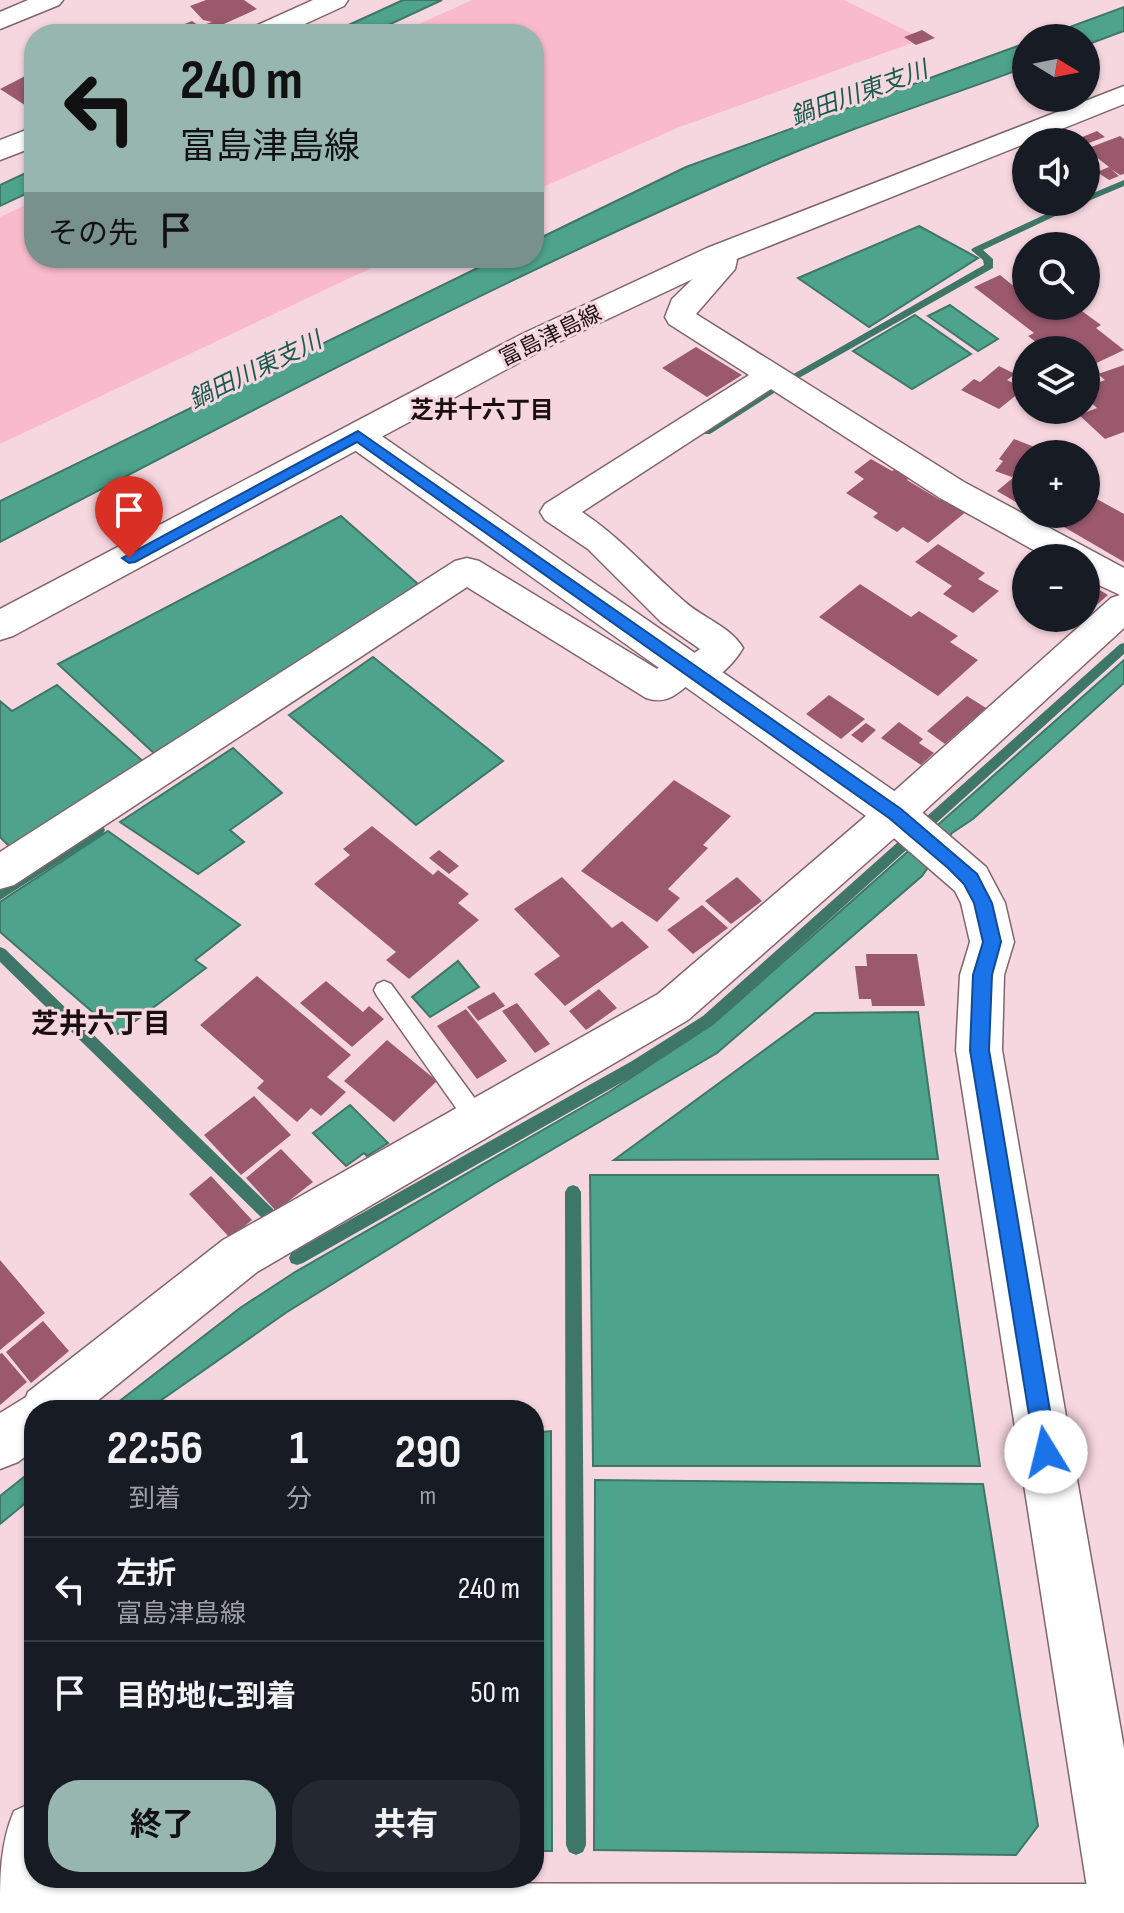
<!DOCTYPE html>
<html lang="ja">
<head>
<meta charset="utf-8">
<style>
  :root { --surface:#171b24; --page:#242831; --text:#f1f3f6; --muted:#9ea1a6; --line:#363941; --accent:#97b6b0 }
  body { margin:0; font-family:"Sofia Sans Condensed","Noto Sans JP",sans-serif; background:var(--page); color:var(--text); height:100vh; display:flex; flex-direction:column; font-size:30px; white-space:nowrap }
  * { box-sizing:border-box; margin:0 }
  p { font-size:26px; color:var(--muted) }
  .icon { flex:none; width:44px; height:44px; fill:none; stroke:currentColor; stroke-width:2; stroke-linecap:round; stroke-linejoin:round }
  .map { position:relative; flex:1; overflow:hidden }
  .panel { position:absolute; left:24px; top:1400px; width:520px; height:488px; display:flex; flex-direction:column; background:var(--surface); border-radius:32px; box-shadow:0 2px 6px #0004 }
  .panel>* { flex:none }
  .banner { position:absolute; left:24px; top:24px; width:520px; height:244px; border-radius:32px; box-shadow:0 2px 6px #0004; background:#97b6b0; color:#111; overflow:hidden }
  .needle { width:52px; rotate:100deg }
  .controls { position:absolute; left:1012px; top:24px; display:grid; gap:16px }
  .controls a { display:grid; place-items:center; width:88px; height:88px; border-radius:50%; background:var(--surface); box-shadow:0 2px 6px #0004; font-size:40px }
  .pin { position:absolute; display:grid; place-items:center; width:68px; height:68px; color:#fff; margin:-82px -34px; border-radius:50% 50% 50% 0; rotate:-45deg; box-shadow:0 0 8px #0007 }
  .pin .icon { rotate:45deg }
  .me { position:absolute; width:88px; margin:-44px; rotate:351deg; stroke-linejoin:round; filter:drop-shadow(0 0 6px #0008) }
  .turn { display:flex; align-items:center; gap:28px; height:168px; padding:0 24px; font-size:36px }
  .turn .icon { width:104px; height:104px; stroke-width:2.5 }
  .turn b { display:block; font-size:56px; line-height:68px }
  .then { display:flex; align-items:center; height:76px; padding:0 24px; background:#0003; gap:16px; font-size:30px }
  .eta { display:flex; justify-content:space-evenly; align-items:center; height:136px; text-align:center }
  .eta b { font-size:48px; font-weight:700; line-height:56px }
  .action { display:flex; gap:16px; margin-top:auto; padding:16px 24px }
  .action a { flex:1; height:92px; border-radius:32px; background:var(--accent); color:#111; font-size:32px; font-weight:700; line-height:92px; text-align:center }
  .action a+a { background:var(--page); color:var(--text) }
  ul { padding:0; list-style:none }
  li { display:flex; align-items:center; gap:24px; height:104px; padding:0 24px; border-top:2px solid var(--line) }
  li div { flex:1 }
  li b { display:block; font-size:30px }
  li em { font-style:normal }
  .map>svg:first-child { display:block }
  .green { fill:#f9bbcc }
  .water { fill:#4da38c; stroke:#3e7768; stroke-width:2 }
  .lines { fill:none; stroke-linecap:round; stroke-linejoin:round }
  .stream { fill:#3e7768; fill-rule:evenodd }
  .building { fill:#9b596d }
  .service-casing { stroke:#81656c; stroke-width:3 }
  .minor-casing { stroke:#81656c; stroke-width:3 }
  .tertiary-casing { stroke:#81656c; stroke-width:3 }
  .secondary-casing { stroke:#81656c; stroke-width:3 }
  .service { fill:#fff; fill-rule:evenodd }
  .minor { fill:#fff; fill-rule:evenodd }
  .tertiary { fill:#fff; fill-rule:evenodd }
  .secondary { fill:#fff; fill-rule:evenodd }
  .route { fill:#1a73e8; stroke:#114b97; stroke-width:2 }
  .labels { text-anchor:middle; stroke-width:6; stroke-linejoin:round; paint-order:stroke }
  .far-street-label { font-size:22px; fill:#1a1013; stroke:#f7d7df }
  .far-water-label { font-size:24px; font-style:italic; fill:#175c4c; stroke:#f7d7df }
  .far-neighbourhood-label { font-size:24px; font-weight:bold; fill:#1a1013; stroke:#f7d7df }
  .neighbourhood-label { font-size:28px; font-weight:bold; fill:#1a1013; stroke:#f7d7df }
</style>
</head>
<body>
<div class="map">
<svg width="1124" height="1913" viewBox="0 0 1124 1913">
  <rect width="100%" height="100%" fill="#f7d7df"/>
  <path class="green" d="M472,0H844L923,39L677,128L534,191V34H397Z
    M34,201V258H392L0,444V217Z"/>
  <path class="water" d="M403,0H442L369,34H329Z
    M1124,7V31L1086,45V38H1040Z
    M1026,43V67C938,100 846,129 760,167C501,279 250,411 0,542V501L498,258H534V241L686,167Z
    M34,169V190L0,206V185Z
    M919,226L978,258L869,327L798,278Z
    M950,305L998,339L978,351L928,316Z
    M915,315L971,354L912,389L853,351Z
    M341,516L419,585L158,757L58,664Z
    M373,657L503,761L416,825L289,715Z
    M1124,660V683L973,819L952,833L922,876L717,1053L495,1183L287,1312L147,1410H108L240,1308L295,1272L609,1092L713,1024Z
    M57,685L146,764L13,850L0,837V701L12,711Z
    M233,748L282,793L230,830L244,842L198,874L120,822Z
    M108,831L240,925L195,960L206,968L118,1034L0,932V902Z
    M458,961L479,987L430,1017L412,997Z
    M918,1012L938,1159L614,1160L815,1013Z
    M350,1105L388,1143L367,1156L364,1153L346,1166L313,1133Z
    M590,1175H938L980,1466H593Z
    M551,1431L552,1851H534V1433Z
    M34,1469V1496L0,1524V1496Z
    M595,1480L983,1484L1038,1826L1016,1855L594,1850Z"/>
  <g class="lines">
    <path class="stream" d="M1124,180V186L1086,202V196Z
      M1072,202H1085L983,250L993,259V268L799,378L795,379L790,376L984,265L983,260L971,250L973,248Z
      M770,388L775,391L774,393L710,434H702V428Z
      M1124,643V654L713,1024L642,1071L303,1263L297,1265L291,1263L289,1258L291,1253L632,1061L703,1016L1120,644Z
      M98,825L103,826L105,830L103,834L0,900V887Z
      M0,947L5,949L273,1209L276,1214L273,1219L268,1221L263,1219L0,962Z
      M573,1185L578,1187L581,1192L586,1845L583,1852L576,1855L569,1852L566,1845L565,1192L568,1187Z"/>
  </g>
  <path class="building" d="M206,0H244L257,9L213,29L206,24L212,22L203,20L190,6Z
    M192,21L211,34H160Z
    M922,30L935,38L916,45L904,37Z
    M31,73L34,75V111L0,89Z
    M1097,131L1105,137L1086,144L1070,142Z
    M1120,136L1124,139V174L1120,175L1111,169L1119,176L1109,180L1097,172L1109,167L1086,149Z
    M1000,275L1020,291L1026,288V306H1075L1101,325L1096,328L1124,350L1086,368V350H1048L1056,346L1051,342L1041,346L1028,336L1034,333L974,287Z
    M696,347L742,375L707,397L662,368Z
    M1124,365V432L1105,439L1079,415L1097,408L1086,398V387L1105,380L1098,374Z
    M999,366L1015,374L1007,380L1024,389L999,409L961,390L974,379L980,382Z
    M1044,410H1071L1059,424L1039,415Z
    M1014,439L1042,450L1039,454H1026V470L1019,467L1012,477L995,471L1003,461L999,459Z
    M871,459L892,471L896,469L910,477L907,480L940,500L944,497L967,511L928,543L903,527L897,532L873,517L878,513L846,493L864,479L854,472Z
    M1014,477L1026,485V508L997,491Z
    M1086,493L1124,514V562L1052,520L1059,514H1086Z
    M938,544L985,573L978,579L999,591L973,613L943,594L952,586L915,562Z
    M1086,582L1108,595L1092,609L1086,605Z
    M860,584L911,617L919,611L958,636L950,642L978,660L938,696L819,617Z
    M829,695L865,719L841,739L806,714Z
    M967,696L986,708L945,744L927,731Z
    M899,722L923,739L919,743L934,753L921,765L881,738Z
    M866,723L876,730L862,743L851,735Z
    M674,780L731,816L703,845L708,848L668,889L680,898L657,922L581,871Z
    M372,826L433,875L438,870L469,894L458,903L479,920L409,979L386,960L396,952L314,884L350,855L343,849Z
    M439,850L459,866L449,874L429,858Z
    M562,877L612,928L622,921L649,947L565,1006L534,974L560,956L514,909Z
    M737,877L762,901L731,924L705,901Z
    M702,905L728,928L693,954L667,930Z
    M866,954H917L925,1006H872L871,999H859L855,966H867Z
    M257,976L351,1055L327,1077L346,1092L321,1116L311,1108L297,1122L257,1088L264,1081L200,1025Z
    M326,981L363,1012L369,1006L384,1019L352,1047L300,1003Z
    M599,989L617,1008L586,1030L569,1011Z
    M494,992L505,1006L478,1021L467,1007Z
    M517,1003L550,1044L535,1053L502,1011Z
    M466,1009L507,1061L477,1079L437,1026Z
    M387,1040L437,1081L394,1122L344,1081Z
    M254,1096L291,1135L241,1175L204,1135Z
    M281,1149L313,1182L276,1211L246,1178Z
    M211,1176L252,1220L230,1238L189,1194Z
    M0,1260L45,1313L0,1350Z
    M43,1321L69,1351L31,1383L6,1352Z
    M2,1353L27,1382L0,1405V1354Z"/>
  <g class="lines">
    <defs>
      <path id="service" d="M384,981L391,984L484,1111L487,1118L484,1125L476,1128L468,1125L377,996L374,990L377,984Z"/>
      <path id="minor" d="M28,0H63L59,5L0,29V12Z
        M718,246C728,249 731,251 737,260L735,269L696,314L964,482L1124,568V628L909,825L688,1020L257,1272L86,1410H34V1450L18,1462L0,1469V1413L26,1397L28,1392L223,1240L658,994L881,803L1111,598L1120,595L1086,579V558H1048L940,498L771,389L582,512C621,538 650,572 685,602C703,618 731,627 743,648C734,664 708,691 688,685C673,697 665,704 646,698L467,587L14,885L0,889V852L455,561L467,558L479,561L657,669C668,660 678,650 693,654L700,649L661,622L588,549L545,520L540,512L545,504L749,375L669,324L665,317L672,299L706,266L707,261L703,255L708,249Z
        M34,1802V1878H56V1883L1124,1884V1913H0C0,1877 0,1844 14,1811Z"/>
      <path id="tertiary" d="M313,0H348L344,6L283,34H247L251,28Z
        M34,127V147L0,160V140Z
        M358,425L370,428L910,802L986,867L1005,903L1014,942L1004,975L1002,1050L1124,1748V1913H1091L956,1050L960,975L970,942L961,903L955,891L880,826L346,444L341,436L346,428Z"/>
      <path id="secondary" d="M1124,86V104L729,262L544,349L13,636L0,640V609L520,335L707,248Z"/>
    </defs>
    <use href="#service" class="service-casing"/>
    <use href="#minor" class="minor-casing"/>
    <use href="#tertiary" class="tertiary-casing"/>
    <use href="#secondary" class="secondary-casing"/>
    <use href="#service" class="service"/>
    <use href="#minor" class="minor"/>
    <use href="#tertiary" class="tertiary"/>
    <use href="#secondary" class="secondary"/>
  </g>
  <path class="route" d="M358,431L901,809L977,874L992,903L1001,942L992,975L989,1050L1057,1452L1054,1459L1046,1463L1038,1459L1035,1452L970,1050L973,975L983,942L974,903L964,884L948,868L889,818L357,442L135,562L129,563L122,558Z"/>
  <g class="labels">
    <g class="far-street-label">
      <text transform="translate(550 335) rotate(-26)" y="8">富島津島線</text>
    </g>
    <g class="far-water-label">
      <text transform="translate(859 93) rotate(-20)" y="8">鍋田川東支川</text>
      <text transform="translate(255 370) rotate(-26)" y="8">鍋田川東支川</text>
    </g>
    <g class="far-neighbourhood-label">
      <text x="482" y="418">芝井十六丁目</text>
    </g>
    <g class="neighbourhood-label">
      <text x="101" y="1033">芝井六丁目</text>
    </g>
  </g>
</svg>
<div class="controls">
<a><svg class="needle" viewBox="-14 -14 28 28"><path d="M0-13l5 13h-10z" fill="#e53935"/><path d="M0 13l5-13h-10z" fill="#9ea1a6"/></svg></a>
<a><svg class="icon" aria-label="sound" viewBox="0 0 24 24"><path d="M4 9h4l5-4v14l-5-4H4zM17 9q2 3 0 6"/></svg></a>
<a><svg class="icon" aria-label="search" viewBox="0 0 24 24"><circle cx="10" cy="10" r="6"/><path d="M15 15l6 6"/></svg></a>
<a><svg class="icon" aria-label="layers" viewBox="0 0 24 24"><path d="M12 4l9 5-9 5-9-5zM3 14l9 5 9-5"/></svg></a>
<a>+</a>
<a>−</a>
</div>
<div class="pin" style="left:129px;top:558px;background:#d93025"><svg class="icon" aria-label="arrive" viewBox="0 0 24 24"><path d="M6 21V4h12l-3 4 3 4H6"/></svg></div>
<svg class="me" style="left:1046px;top:1452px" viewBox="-20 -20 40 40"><circle r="19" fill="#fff"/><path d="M0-13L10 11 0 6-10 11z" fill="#1a73e8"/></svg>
<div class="banner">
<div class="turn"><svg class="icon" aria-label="left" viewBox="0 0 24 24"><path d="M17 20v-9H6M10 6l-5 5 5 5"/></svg><div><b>240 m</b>富島津島線</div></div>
<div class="then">その先<svg class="icon" aria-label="arrive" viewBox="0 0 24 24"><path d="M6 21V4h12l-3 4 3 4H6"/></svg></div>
</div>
<section class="panel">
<div class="eta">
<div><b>22:56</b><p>到着</p></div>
<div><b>1</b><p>分</p></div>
<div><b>290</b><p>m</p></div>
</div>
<ul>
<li><svg class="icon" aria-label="left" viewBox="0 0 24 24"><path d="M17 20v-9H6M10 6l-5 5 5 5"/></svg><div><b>左折</b><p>富島津島線</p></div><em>240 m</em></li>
<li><svg class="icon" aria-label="arrive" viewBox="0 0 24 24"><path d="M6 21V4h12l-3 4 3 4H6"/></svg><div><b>目的地に到着</b></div><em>50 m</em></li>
</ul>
<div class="action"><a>終了</a><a>共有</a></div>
</section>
</div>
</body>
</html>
